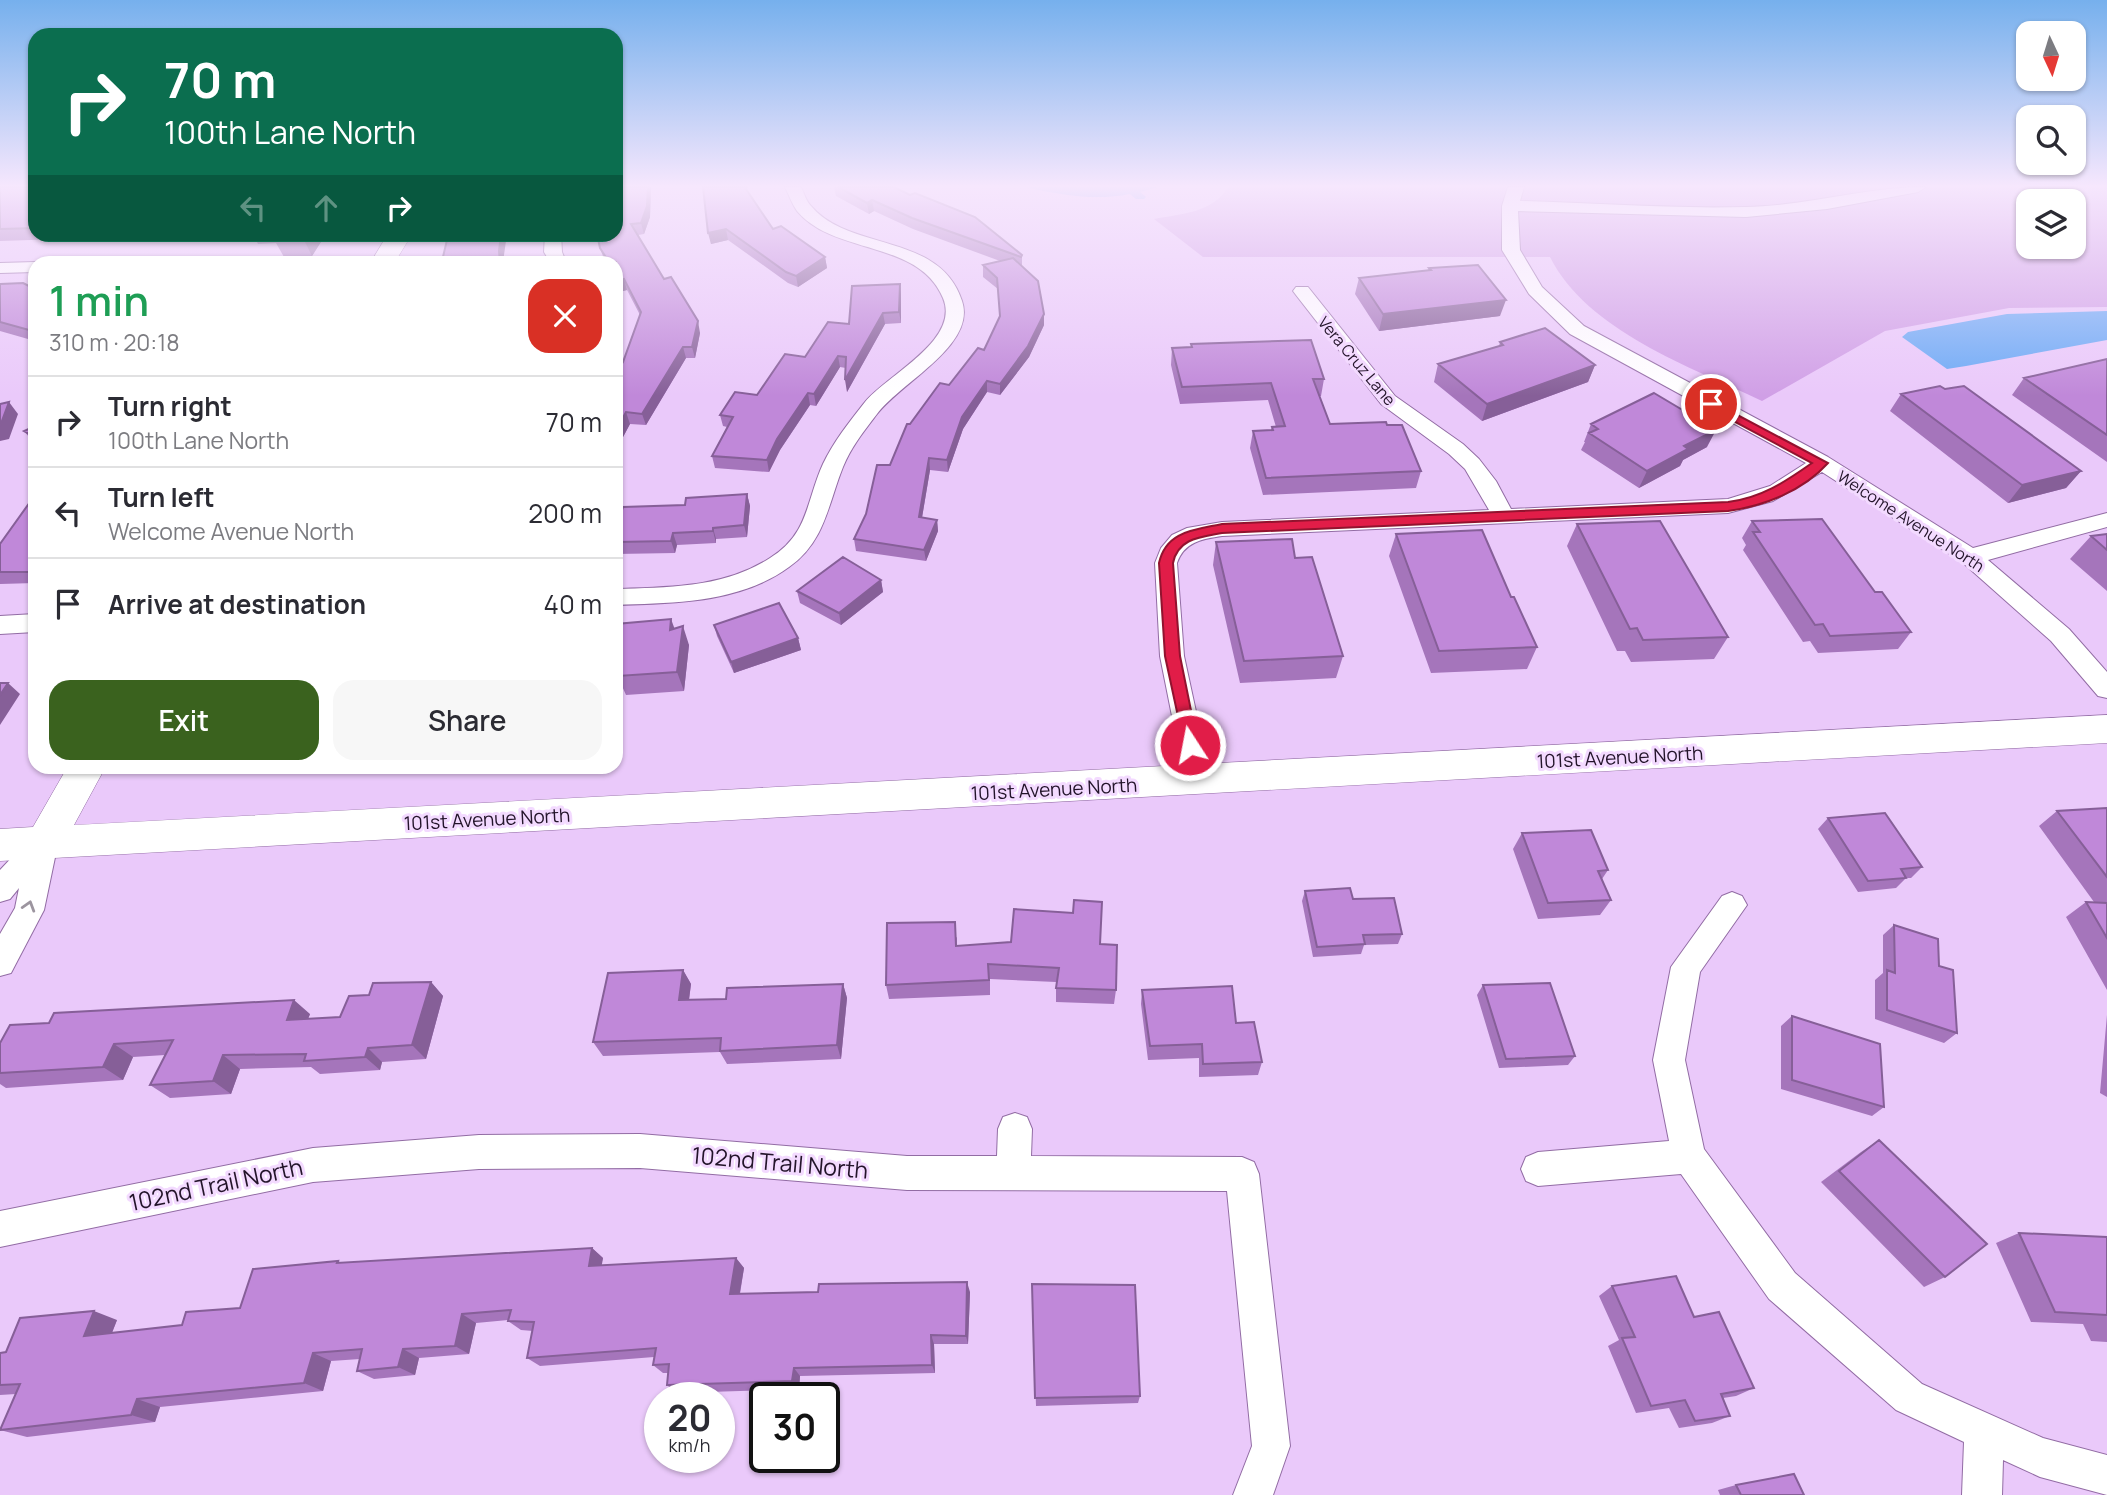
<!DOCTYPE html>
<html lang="en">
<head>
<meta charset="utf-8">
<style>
  :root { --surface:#fff; --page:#f7f7f7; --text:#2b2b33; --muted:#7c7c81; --line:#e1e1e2; --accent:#3a621e }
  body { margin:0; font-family:Manrope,sans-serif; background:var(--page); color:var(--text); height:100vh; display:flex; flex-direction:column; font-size:26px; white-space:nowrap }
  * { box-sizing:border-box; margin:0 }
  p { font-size:23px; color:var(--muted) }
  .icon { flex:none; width:38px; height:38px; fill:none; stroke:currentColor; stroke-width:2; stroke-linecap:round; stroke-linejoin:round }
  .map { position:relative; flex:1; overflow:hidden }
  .details { position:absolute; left:28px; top:256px; width:595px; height:518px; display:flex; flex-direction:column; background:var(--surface); border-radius:21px; box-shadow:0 2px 5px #0004 }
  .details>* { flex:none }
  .hud { position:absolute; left:28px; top:28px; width:595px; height:214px; border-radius:21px; box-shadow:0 2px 5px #0004; background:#0b6e4f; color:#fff; overflow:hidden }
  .needle { width:46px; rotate:176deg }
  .controls { position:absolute; left:2016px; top:21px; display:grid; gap:14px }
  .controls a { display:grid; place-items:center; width:70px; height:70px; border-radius:14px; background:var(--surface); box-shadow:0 2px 5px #0004; font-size:35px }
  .speed { position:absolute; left:644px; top:1382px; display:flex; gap:14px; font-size:35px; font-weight:700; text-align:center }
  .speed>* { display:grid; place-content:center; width:91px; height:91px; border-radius:50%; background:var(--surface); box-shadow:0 2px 5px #0004; line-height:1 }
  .speed small { font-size:18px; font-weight:400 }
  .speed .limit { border:4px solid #111; border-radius:10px; background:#fff; color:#111 }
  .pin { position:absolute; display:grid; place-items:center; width:60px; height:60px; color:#fff; margin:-30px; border:4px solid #fff; border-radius:50%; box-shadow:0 2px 7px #0007 }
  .me { position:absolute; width:77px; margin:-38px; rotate:349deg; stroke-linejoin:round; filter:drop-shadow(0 0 5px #0008) }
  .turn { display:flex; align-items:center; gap:24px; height:147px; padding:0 21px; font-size:32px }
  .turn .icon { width:91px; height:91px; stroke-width:2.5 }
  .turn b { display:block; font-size:49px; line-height:60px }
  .lanes { display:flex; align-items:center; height:66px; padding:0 21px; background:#0003; justify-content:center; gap:35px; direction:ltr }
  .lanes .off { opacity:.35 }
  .round { display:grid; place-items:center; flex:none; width:74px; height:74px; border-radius:21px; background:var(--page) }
  .summary { display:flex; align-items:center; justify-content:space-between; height:119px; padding:0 21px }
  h1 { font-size:42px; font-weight:600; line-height:52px; color:#1e9e55 }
  .button { display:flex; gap:14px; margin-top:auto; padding:14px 21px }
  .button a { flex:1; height:80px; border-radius:21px; background:var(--accent); color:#fff; font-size:28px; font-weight:600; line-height:80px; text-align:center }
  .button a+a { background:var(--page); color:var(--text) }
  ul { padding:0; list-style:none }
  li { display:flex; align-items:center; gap:21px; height:91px; padding:0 21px; border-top:2px solid var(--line) }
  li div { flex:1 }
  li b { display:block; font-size:26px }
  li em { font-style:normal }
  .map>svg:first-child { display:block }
  .green { fill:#d09fe6; fill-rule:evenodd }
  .water { fill:#6ca9f5 }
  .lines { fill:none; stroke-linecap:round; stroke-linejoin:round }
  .street-casing { stroke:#926ca4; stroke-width:2 }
  .secondary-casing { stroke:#926ca4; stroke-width:1 }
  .street { fill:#fff; fill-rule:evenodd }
  .secondary { fill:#fff; fill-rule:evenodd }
  .wall { fill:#a575bb }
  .shaded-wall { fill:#865f98 }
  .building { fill:#c088d9; stroke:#865f98; stroke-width:2 }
  .oneway { stroke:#9c959f }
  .route { fill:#e11d48; stroke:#92132f; stroke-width:2 }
  .labels { text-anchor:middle; stroke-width:6; stroke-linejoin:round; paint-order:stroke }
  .far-street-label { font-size:16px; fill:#23142a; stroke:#f3daff }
  .street-label { font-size:19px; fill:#23142a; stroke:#f3daff }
  .near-street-label { font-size:23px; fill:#23142a; stroke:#f3daff }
</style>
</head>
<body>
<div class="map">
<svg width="2107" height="1495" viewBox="0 0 2107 1495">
  <rect width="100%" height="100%" fill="#eac9fa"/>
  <path class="green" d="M1228,187H2107V307L2009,308L1885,331L1762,401C1691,367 1587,331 1550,257H1203L1154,219C1180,214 1213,213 1228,187ZM2028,201H2074V247H2028Z"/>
  <path class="water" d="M1026,187H1158L1140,192L1146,197L1144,199H1136L1130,194C1095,201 1059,195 1026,187Z
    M2107,311V340L1966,366L1947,369L1902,337L1908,332L2007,314Z"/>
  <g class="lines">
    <defs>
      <path id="street" d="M785,187H801C804,193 806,201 811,206C849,252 940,232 962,301C977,345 900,383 877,414C864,431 851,447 843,467C828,504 825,542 789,567C740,603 675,603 616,605V589C669,587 724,588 770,558C809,534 806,501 823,464C834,441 850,421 865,402C887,375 961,340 943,298C918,239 835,256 797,211C792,204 789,195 785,187Z
        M1508,187H1524L1520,201C1594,203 1670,209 1745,207C1806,206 1865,187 1926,187L1918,192L1827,209L1746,217L1518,211L1520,250L1542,287L1584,326L1828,457L1973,548L2107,513V527L1988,560L2069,629L2107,672V698L2098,696L2051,641L1962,562L1822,472L1773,501L1728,513L1222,536C1202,539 1184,542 1177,563L1184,656L1211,781L1207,789L1198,792L1189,789L1185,781L1160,656L1155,563L1161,548L1172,535L1187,528L1222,522L1489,510L1465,469L1449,454L1381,404L1296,295L1293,291L1296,287H1308L1395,396L1463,444L1479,459L1496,481L1511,509L1728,499L1770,486L1806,463L1570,334L1529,294L1502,250V206Z
        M545,234H561L562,252L566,262H550L544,252Z
        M35,262H38H35V272L0,273V263Z
        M35,614V632L0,634V616Z
        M44,831L54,835L58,843L44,910L11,973L0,976V934L15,908L19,888L10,899L0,902V870L32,836Z
        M1732,892L1742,896L1747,905L1700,972L1685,1060L1704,1149L1795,1273L1922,1384L2043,1438L2107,1455V1495L2040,1477L2003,1460L2002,1495H1962L1964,1442L1896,1410L1769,1299L1681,1174L1538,1186L1526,1181L1521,1169L1526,1157L1538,1152L1669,1141L1653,1060L1671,967L1722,896Z
        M1015,1113L1027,1117L1032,1129L1031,1156L1242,1157L1254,1162L1259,1174L1290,1446L1273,1495H1233L1252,1446L1227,1191L907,1190L640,1168L479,1169L313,1182L0,1247V1211L313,1148L479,1135L640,1134L907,1156H997L998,1129L1003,1117Z"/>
      <path id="secondary" d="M388,234H412L395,262H371Z
        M2107,715V743L0,861V829L33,827L68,766H106L74,825Z"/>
    </defs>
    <use href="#street" class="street-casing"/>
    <use href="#secondary" class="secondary-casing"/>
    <use href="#street" class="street"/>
    <use href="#secondary" class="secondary"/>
  </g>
  <path class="wall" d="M0,187H35V234H156L154,236L0,241Z
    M616,187H651L650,217L644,234L638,235L664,279L700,333L695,358H686L646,425L630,424L616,450L623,362L640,315L627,290L623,291L616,280V262H605L600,248Z
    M703,187H748L747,191L773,229L825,257L827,268L798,287L788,283L728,240L711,244Z
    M834,187H894L1022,255V266L1044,314V325L1029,357L1000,395L987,392L963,429L948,472L930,470L922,518L937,520L938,531L926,561L856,551L854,539L910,424L984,350L1000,317L998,289L983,277V265L1000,261L913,229L874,211L869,214L836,196Z
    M253,234H326L312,256L284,257L276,243L258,244Z
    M1429,268L1500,316L1379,331L1355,294L1359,278L1428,271Z
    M0,284L35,289V341L0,331Z
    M900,284L901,295V323L885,324L847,392L846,368L840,367L816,406L810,405L780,450L769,472L715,468L712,456L727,427L723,426L720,415L757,395L805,357Z
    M1500,342L1595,365L1588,382L1482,421L1434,382L1438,364L1499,346Z
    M1191,344L1324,379L1321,396H1319L1330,424L1387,425L1421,471L1416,488L1263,495L1250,448L1253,431L1271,430L1272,427H1276L1268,400L1180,404L1171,365L1172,348L1191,347Z
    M2107,359V462L2012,395L2024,378Z
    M1901,394L2081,471L2066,488L2008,503L1890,411Z
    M1591,424L1707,447L1683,460L1680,466L1639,488L1581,450L1585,442H1584Z
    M35,426V444L24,431Z
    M747,494L750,506L747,537L716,539V543L677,545L675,553L616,554V513L685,505Z
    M35,495V583L0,584V544Z
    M1752,521L1875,592L1911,632L1898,649L1818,653L1810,641L1803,642L1743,550L1746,545L1742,538Z
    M1577,524L1728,637L1714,659L1631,662L1625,651H1617L1567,546Z
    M1396,534L1511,597L1537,647L1527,669L1431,673L1389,556Z
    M2107,534V591L2070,559L2091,536Z
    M1216,542L1295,558L1343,656L1336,678L1240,683L1213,565Z
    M881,580L883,592L841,625L800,603L797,591Z
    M616,624L674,629L689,645L684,691L626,695L622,686H616Z
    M714,625L798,638L801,650L734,673L717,636Z
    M2107,808V990L2066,917L2086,902H2094L2039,826L2057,811Z
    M1828,818L1922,867L1911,878H1906L1896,888L1858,892L1818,829Z
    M1522,833L1608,870L1602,879L1611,900L1600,915L1538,919L1513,849Z
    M1305,891L1353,899L1402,934L1398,944L1364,945L1361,954L1313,957L1302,901Z
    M1894,925L1939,966L1957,1033L1944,1043L1875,1019V980L1883,973V935Z
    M957,937V946L1100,944L1116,990L1114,1004L1056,1002V982L990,979V995L889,999L886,985Z
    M683,970L691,984L689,1000L726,999L843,984L847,998L841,1059L727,1064L720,1052L603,1056L593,1042Z
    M431,982L443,996L426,1059L382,1062L380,1070L320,1074L311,1067L240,1069L231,1094L170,1098L150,1085L165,1055L133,1057L123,1080L6,1088L0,1084V1043L310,1014L308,1019L340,1017L369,995Z
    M1483,985L1575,1056L1568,1065L1499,1068L1477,995Z
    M1142,990L1236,1023L1262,1062L1258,1075L1199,1077V1058L1148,1060L1141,1004Z
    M2107,1015V1097L2100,1093Z
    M1792,1016L1884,1107L1872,1116L1781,1089V1026Z
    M1879,1140L1945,1277L1924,1287L1821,1182L1861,1152Z
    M2019,1233L2107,1237V1342L2091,1341L2083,1324L2031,1322L1996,1243Z
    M592,1248L603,1258L601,1265L736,1258L744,1268L740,1294L970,1292L968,1344H934L935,1373L800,1376L799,1389L676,1393L667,1385L668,1373H663L653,1365L654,1357L540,1366L527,1358L533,1331L521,1330L508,1321V1320L476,1323L469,1354L419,1358L415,1375L374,1379L357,1371L360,1359L331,1361L323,1391L160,1407L155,1422L27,1437L0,1430L16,1394L0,1395V1353L6,1352L117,1320L112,1333L182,1325L240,1308L338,1261L342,1263Z
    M1032,1284L1140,1396L1138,1403L1036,1406Z
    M1612,1286L1694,1317L1754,1388L1736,1396L1723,1398L1730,1416L1712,1423L1679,1428L1669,1408L1636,1413L1608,1346L1619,1340L1599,1296Z
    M1736,1485L1804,1495H1720L1718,1490Z"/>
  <path class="shaded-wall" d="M648,187H651L650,217L644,234L641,223Z
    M872,200L874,211L869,214L867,203Z
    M726,229L728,240L711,244L708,233Z
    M307,234H326L312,256L304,240Z
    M501,234H507L503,262H500L499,251Z
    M825,257L827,268L798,287L796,276Z
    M624,279L627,290L623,291L620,280Z
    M900,284L901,295V323L899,312Z
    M1506,300L1500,316L1379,331L1383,314Z
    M883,313L885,324L847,392L845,380Z
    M1044,314V325L1029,357L1000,395V384Z
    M698,321L700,333L695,358L692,347Z
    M683,347L686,358L646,425L642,414Z
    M838,356L840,367L816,406L814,394Z
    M1595,365L1588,382L1482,421L1487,404Z
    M987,381V392L963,429L948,472L947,460L962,417Z
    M808,393L810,405L780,450L769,472L767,460L777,439Z
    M9,402L18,414L9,439L0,441V426Z
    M626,412L630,424L616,450V431Z
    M1716,430L1707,447L1683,460L1680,466L1639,488L1647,471L1684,446Z
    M929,458L930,470L920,529L919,517Z
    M2081,471L2066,488L2008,503L2022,485Z
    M747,494L750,506L747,537L744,525Z
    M937,520L938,531L926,561L924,550Z
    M713,528L716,539V543L713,531Z
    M673,533L677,545L675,553L671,541Z
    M881,580L883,592L841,625L839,613Z
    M671,619L678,638L670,630Z
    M683,626L689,645L684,691L677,672Z
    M798,638L801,650L734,673L731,662Z
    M8,683L20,694L0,725V695Z
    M683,970L691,984L687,1014L679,1000Z
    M431,982L443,996L426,1059L412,1045Z
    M843,984L847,998L841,1059L837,1045Z
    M294,1000L310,1014L302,1034L287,1020Z
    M114,1044L133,1057L123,1080L103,1067Z
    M368,1048L382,1062L380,1070L365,1057Z
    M223,1055L240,1069L231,1094L213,1081Z
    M592,1248L603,1258L600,1276L589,1266Z
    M736,1258L744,1268L738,1303L730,1294Z
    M967,1282L970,1292L968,1344L966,1336Z
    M94,1311L117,1320L107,1345L84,1336Z
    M462,1314L476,1323L469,1354L455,1346Z
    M931,1335L934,1344L935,1373L932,1365Z
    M403,1349L419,1358L415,1375L398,1367Z
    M313,1353L331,1361L323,1391L304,1383Z
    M794,1368L800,1376L799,1389L792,1381Z
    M137,1399L160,1407L155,1422L131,1415Z"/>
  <path class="building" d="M0,187H35V228L0,229Z
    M616,187H648L647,206L641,223L631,224L664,279L671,277L698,321L692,347H683L642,414L626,412L616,431V373L623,362L641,312L624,279L620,280L616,274V262H609L600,248L597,234H616Z
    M703,187H746V189L773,229L781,226L825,257L796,276L786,272L726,229L708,233Z
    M838,187H894L910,195L915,193L975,217L1022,255L1021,257L912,218L872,200L867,203Z
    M279,234H307L304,240H275Z
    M449,234H501L499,251L500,262H455L454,260L442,261L447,240Z
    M1013,258L1038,281L1044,314L1028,346L1000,384L987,381L962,417L947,460L929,458L919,517L937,520L924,550L854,539L866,514L877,465H890L907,424H910L940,383L949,385L978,348L984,350L1000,316L997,278L983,265Z
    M1478,265L1506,300L1383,314L1359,278L1431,270L1429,268Z
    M23,283L35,289V330H29L0,322V284Z
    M900,284L899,312L883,313L845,380L846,357L838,356L814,394L808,393L777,439L767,460L712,456L733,417L720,415L735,392L757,395L785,354L805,357L828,322L849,324L852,286Z
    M1545,328L1595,365L1487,404L1438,364L1503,345L1500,342Z
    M1311,340L1324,379H1313L1330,424L1386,422L1387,425H1402L1421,471L1266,478L1253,431L1273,430L1272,427L1285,426L1271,383L1182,387L1172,348L1192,347L1191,344Z
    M2107,359V435L2024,378Z
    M1940,386L1945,389L1964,386L2081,471L2022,485L1901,394Z
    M1654,393L1716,430L1684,446L1688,449L1647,471L1589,433L1598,429L1591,424Z
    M9,402L0,426V404Z
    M35,426V437L24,431Z
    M747,494L744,525L713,528V531L673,533L671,541L616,542V513H621L623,507L685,505L686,498Z
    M35,495V572H0V544Z
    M1822,519L1875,592H1882L1911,632L1830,636L1823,624L1815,625L1753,532H1760L1752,521Z
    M1660,521L1728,637L1643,640L1637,628L1630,629L1577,524Z
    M1482,530L1511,597H1514L1537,647L1439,651L1396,534Z
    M2107,534V550L2091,536Z
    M1292,539L1295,558L1312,557L1343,656L1244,661L1216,542Z
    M843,557L881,580L839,613L797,591Z
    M779,603L798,638L731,662L714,625Z
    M671,619L670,630L683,626L677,672L618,676L621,666H616V624Z
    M0,683H8L0,695Z
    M2107,808V877L2057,811Z
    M1885,813L1922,867L1901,869L1906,878L1868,881L1828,818Z
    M1591,830L1608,870L1598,871L1611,900L1548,903L1522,833Z
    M1350,888L1353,899L1394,898L1402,934L1363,935L1365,944L1317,947L1305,891Z
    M1074,900L1102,902L1100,944L1117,945L1116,990L1056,988L1059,968L988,964L989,980L886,985L887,923L955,922L956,946L1011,942L1014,909L1073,913Z
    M2086,902L2107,903V938Z
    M1894,925L1938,939L1939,966L1953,970L1957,1033L1887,1010V970L1895,973Z
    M683,970L679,1000L726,999L727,988L843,984L837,1045L720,1051L721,1038L593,1042L608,973Z
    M431,982L412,1045L368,1048L365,1057L304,1061L306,1054L223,1055L213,1081L150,1085L173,1040L114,1044L103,1067L0,1073V1043L10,1025L49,1023L54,1013L294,1000L287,1020L340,1017L349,996L369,995L373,983Z
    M1550,983L1575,1056L1506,1059L1483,985Z
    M1232,986L1236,1023L1254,1022L1262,1062L1203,1064L1202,1044L1150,1046L1142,990Z
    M1792,1016L1880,1044L1884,1107L1792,1080Z
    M1879,1140L1987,1244L1945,1277L1839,1171Z
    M2019,1233L2107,1237V1315L2055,1312Z
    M592,1248L589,1266L736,1258L730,1294L818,1292L819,1284L967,1282L966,1336L931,1335L932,1365L794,1368L792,1381L667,1385L669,1364L653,1365L656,1348L527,1358L534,1322L508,1321L511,1310L462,1314L455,1346L403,1349L398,1367L357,1371L362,1349L313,1353L304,1383L137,1399L131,1415L0,1430L20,1384L0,1385V1353L6,1352L20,1318L94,1311L84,1336L182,1325L186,1312L240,1308L253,1269L338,1261L337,1263Z
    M1676,1276L1694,1317L1719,1312L1754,1388L1721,1394L1730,1416L1695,1421L1685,1400L1651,1406L1622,1338L1635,1337L1612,1286Z
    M1032,1284L1135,1285L1140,1396L1035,1398Z
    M1794,1474L1804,1495H1741L1736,1485Z"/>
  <defs><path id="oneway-chevron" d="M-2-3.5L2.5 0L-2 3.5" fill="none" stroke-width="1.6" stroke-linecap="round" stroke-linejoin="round" transform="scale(1.75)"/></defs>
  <use class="oneway" href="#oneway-chevron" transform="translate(29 906) rotate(-73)"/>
  <linearGradient id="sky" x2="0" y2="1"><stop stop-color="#76b0ed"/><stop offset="0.47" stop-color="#f6e7fd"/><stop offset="1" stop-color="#f6e7fd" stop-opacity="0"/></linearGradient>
  <rect width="2107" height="396" fill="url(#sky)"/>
  <path class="route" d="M1711,401L1828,463C1803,491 1764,506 1728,511L1222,533C1201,537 1178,538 1173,563L1180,656L1198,745L1196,749H1185L1165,656L1159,563C1166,531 1194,530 1222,524L1728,502C1761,498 1785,482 1812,463L1707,407V402Z"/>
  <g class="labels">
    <g class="far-street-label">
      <text transform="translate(1357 361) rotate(50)" y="6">Vera Cruz Lane</text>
      <text transform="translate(1911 521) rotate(33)" y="6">Welcome Avenue North</text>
    </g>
    <g class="street-label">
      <text transform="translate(1620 757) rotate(-3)" y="7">101st Avenue North</text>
      <text transform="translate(1054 789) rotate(-3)" y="7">101st Avenue North</text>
      <text transform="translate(487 819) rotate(-3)" y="7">101st Avenue North</text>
    </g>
    <g class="near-street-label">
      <text transform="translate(780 1163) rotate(5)" y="8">102nd Trail North</text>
      <text transform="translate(216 1185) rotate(-12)" y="8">102nd Trail North</text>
    </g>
  </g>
</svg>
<div class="controls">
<a><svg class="needle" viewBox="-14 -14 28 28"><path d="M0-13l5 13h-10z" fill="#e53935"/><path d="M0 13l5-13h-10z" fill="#7c7c81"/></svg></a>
<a><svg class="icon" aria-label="search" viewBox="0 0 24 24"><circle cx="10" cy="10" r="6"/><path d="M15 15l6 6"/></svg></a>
<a><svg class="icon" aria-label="layers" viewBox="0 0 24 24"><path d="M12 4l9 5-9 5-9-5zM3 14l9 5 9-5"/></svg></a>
</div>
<div class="speed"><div>20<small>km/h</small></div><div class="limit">30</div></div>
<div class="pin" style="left:1711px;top:404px;background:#d93025"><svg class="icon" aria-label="arrive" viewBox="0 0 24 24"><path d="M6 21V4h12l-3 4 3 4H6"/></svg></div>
<svg class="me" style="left:1190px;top:745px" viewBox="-20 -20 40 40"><circle r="17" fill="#e11d48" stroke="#fff" stroke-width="3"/><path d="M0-11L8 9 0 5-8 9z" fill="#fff"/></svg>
<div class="hud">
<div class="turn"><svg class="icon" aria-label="right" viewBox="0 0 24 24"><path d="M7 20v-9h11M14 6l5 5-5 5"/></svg><div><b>70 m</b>100th Lane North</div></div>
<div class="lanes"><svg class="icon off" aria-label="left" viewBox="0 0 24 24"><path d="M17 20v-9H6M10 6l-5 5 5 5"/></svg><svg class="icon off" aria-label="ahead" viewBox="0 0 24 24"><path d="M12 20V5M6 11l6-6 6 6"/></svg><svg class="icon" aria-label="right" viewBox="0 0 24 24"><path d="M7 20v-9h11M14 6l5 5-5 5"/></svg></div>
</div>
<section class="details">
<div class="summary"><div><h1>1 min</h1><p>310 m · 20:18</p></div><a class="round" style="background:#d93025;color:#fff"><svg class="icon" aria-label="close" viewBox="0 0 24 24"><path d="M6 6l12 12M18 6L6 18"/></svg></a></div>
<ul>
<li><svg class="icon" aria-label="right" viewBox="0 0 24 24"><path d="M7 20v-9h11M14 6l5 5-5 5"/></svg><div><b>Turn right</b><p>100th Lane North</p></div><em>70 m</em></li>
<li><svg class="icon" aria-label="left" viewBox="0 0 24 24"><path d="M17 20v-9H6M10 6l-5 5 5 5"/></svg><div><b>Turn left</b><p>Welcome Avenue North</p></div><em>200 m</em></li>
<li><svg class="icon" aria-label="arrive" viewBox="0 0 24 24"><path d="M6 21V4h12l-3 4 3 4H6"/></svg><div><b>Arrive at destination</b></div><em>40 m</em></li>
</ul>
<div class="button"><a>Exit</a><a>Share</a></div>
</section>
</div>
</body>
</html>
